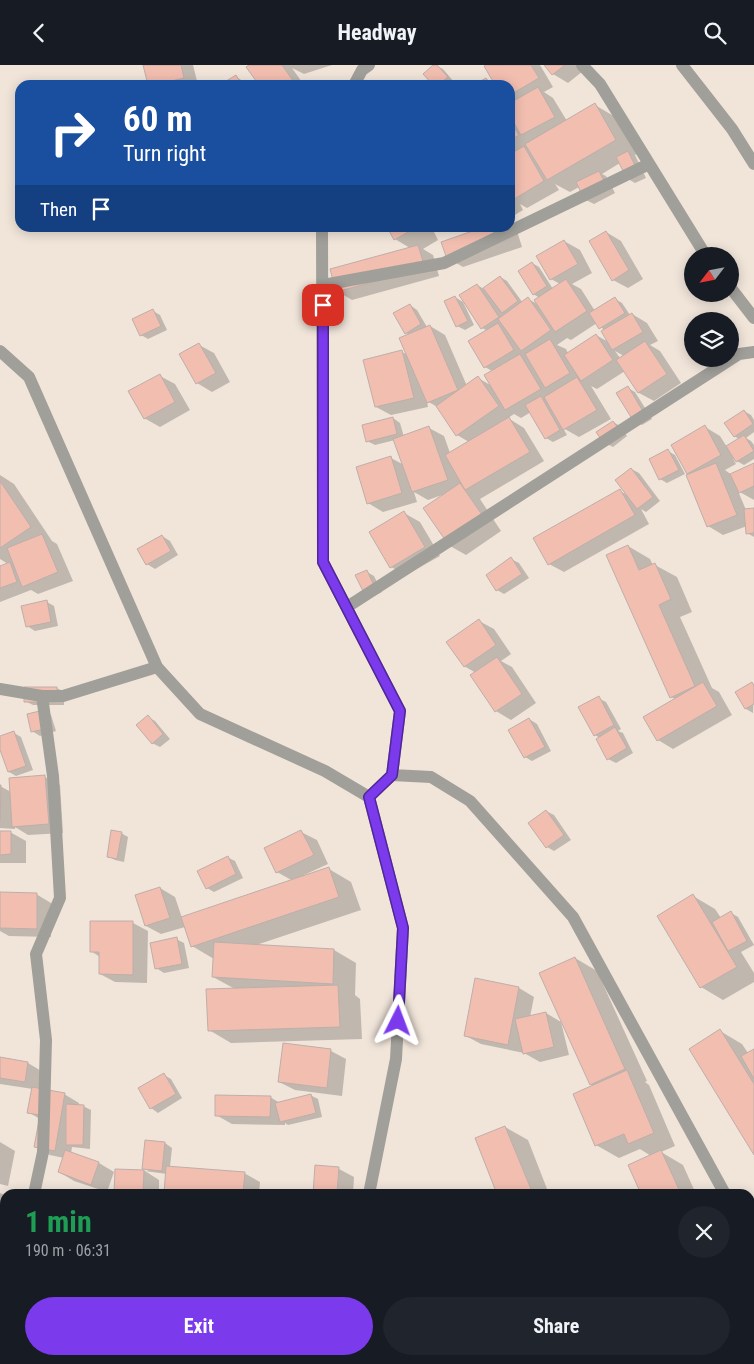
<!DOCTYPE html>
<html lang="en">
<head>
<meta charset="utf-8">
<style>
  :root { --surface:#171b24; --page:#20242c; --text:#f1f3f6; --muted:#9ea1a6; --accent:#7c3aed }
  body { margin:0; font-family:"Roboto Condensed",sans-serif; background:var(--page); color:var(--text); height:100vh; display:flex; flex-direction:column; font-size:19px; white-space:nowrap }
  * { box-sizing:border-box; margin:0 }
  p { font-size:16px; color:var(--muted) }
  .icon { flex:none; width:28px; height:28px; fill:none; stroke:currentColor; stroke-width:2; stroke-linecap:round; stroke-linejoin:round }
  .map { position:relative; flex:1; overflow:hidden }
  .panel { position:absolute; left:0px; top:1124px; width:755px; height:176px; display:flex; flex-direction:column; background:var(--surface); border-radius:15px 15px 0 0; box-shadow:0 2px 12px #0003 }
  .panel>* { flex:none }
  .hud { position:absolute; left:15px; top:15px; width:500px; height:152px; border-radius:15px; box-shadow:0 2px 12px #0003; background:#1a4fa0; color:#fff; overflow:hidden }
  .needle { width:32px; rotate:238deg }
  .fabs { position:absolute; left:684px; top:182px; display:grid; gap:10px }
  .fabs a { display:grid; place-items:center; width:55px; height:55px; border-radius:50%; background:var(--surface); box-shadow:0 2px 12px #0003; font-size:25px }
  .pin { position:absolute; display:grid; place-items:center; width:42px; height:42px; color:#fff; margin:-21px; border-radius:10px; box-shadow:0 2px 8px #0006 }
  .me { position:absolute; width:55px; margin:-28px; rotate:3deg; stroke-linejoin:round; filter:drop-shadow(0 0 4px #0008) }
  .turn { display:flex; align-items:center; gap:18px; height:105px; padding:0 25px; font-size:22px }
  .turn .icon { width:65px; height:65px; stroke-width:2.5 }
  .turn b { display:block; font-size:35px; line-height:42px }
  .then { display:flex; align-items:center; height:48px; padding:0 25px; background:#0003; gap:10px; font-size:19px }
  .round { display:grid; place-items:center; flex:none; width:52px; height:52px; border-radius:26px; background:var(--page) }
  .headline { display:flex; align-items:center; justify-content:space-between; height:85px; padding:0 25px }
  h1 { font-size:30px; font-weight:700; line-height:38px; color:#1e9e55 }
  .cta { display:flex; gap:10px; margin-top:auto; padding:10px 25px }
  .cta a { flex:1; height:58px; border-radius:30px; background:var(--accent); color:#fff; font-size:20px; font-weight:700; line-height:58px; text-align:center }
  .cta a+a { background:var(--page); color:var(--text) }
  header { display:flex; justify-content:space-between; align-items:center; height:65px; padding:0 25px; background:var(--surface); font-size:22px; font-weight:700 }
  .map>svg:first-child { display:block }
  .shadow { fill:#0003; fill-rule:evenodd }
  .building { fill:#f2beb0; stroke:#beaeaa }
  .lines { fill:none; stroke-linecap:round; stroke-linejoin:round }
  .service { stroke:#a19f99; stroke-width:11 }
  .minor { stroke:#a19f99; stroke-width:12 }
  .tertiary { stroke:#a19f99; stroke-width:12 }
  .route-casing { stroke:#51269a; stroke-width:12 }
  .route { stroke:#7c3aed; stroke-width:9 }
</style>
</head>
<body>
<header><svg class="icon" aria-label="back" viewBox="0 0 24 24"><path d="M15 5l-7 7 7 7"/></svg>Headway<svg class="icon" aria-label="search" viewBox="0 0 24 24"><circle cx="10" cy="10" r="6"/><path d="M15 15l6 6"/></svg></header>
<div class="map">
<svg width="754" height="1299" viewBox="0 0 754 1299">
  <rect width="100%" height="100%" fill="#f1e5da"/>
  <path class="shadow" d="M145,0H193L198,20H150Z
    M251,0H332L304,9L292,3L304,20H260L248,2Z
    M435,0L443,4L454,17L450,20H434Z
    M489,0H540L553,22L544,27L553,33L567,56L595,40L617,53L638,88L635,90L646,113L635,118L628,114L620,98L602,109L606,111L615,128L594,139L586,135L579,122L570,127L555,119L559,125L527,143L520,139L523,145L510,153V40L513,38L510,37V20H497Z
    M546,0H578L583,6L568,18L553,9Z
    M236,12L250,20H223Z
    M486,14L496,20H477Z
    M388,162H437L433,165L438,175L423,184L433,190L439,211L352,235L337,226L410,183L395,174Z
    M488,162H510L517,166L522,182L463,202L448,193Z
    M606,167L621,176L643,214L628,223L613,215Z
    M564,176L580,185L592,208L572,219L581,224L595,246L615,234L622,238L630,250L632,249L647,258L658,276L650,280L660,286L681,318L654,336L639,328L625,306L597,324L591,321L611,354L579,372L563,363L567,370L553,377L546,373L531,347L521,353L514,349L508,353L524,363L544,396L480,434L501,466L466,490L450,481L442,430L428,435L414,427L417,437L383,447L368,438L391,393L404,400L395,375L375,380L367,376L393,353L400,358L404,372L429,363L444,371L450,388L469,377L457,370L439,343L427,336L428,342L391,350L376,342L402,287L408,290L410,270L406,268L410,240L417,245L427,262L430,261L445,270L467,321L478,313L492,321V306L485,302L488,266L482,263L477,220L484,224L500,212L507,216L523,238L528,234L539,240L540,233L533,229L532,198L539,202L553,224L560,219L551,214ZM597,258L604,265L610,278L596,270L568,288L566,284L557,280L567,273L571,275ZM615,286L624,291L620,293Z
    M455,232L463,237L474,260L465,265L457,261Z
    M153,246L160,250L167,265L148,274L141,270Z
    M199,280L214,288L230,317L212,327L197,318Z
    M160,311L175,319L190,345L160,362L144,353Z
    M628,323L635,327L652,354L642,360L635,356Z
    M744,346L751,350L754,355V367L746,373L751,376L754,380V394L744,400L733,394L736,399L725,405L732,410L754,399V435L738,426L746,445L754,444V472L747,468V461L723,470L708,461L689,410L672,380L705,362L720,371L727,382L739,374L734,371Z
    M613,357L620,361L627,371L613,382L605,378Z
    M668,386L675,390L685,409L667,418L660,414Z
    M631,404L639,408L660,436L646,447L641,444L649,459L564,507L549,499L620,426L629,431Z
    M0,410L14,419L52,476L57,479L73,516L38,529L31,525L0,537V502L8,499L0,494Z
    M404,448L420,457L440,491L406,510L391,502Z
    M162,471L170,476L178,490L155,504L147,499L139,485Z
    M628,481L650,494L653,500H655L677,512L692,547L680,552L712,623L719,627L732,650L673,684L658,675L675,634L671,632Z
    M511,494L519,498L529,513L504,529L497,525Z
    M367,507L374,511L382,527L372,532Z
    M47,537L54,541L58,561L35,566L27,561Z
    M479,556L494,564L511,589L501,596L512,602L536,638L511,655L496,646L476,608L464,601Z
    M752,618L754,620L753,648L746,644L737,627Z
    M57,623L64,627V640H33L25,636Z
    M598,633L606,637L621,664L618,666L623,668L633,688L616,698L608,694L600,673L595,670Z
    M44,646L51,650L56,666L40,671L32,666Z
    M148,652L155,656L170,674L160,682L152,678Z
    M529,654L537,659L551,686L532,696L525,692Z
    M14,668L21,672L33,705L16,711L9,707L0,681V672Z
    M45,712L60,720L63,768L28,770L15,762V764L0,763V721L11,727Z
    M546,746L554,750L571,775L554,786L547,782Z
    M10,767L26,776V798H0V768Z
    M301,767L317,775L328,799L304,810V812L329,804L351,817L361,845L253,881L334,885L356,898L355,930L360,934L362,974L231,978L209,965L235,924L213,912L214,894L192,881L185,862L161,869L146,861L160,823L175,832L182,853L293,816L277,807Z
    M121,768L128,772L124,797L115,795L108,791Z
    M227,792L235,796L243,813L214,827L207,823Z
    M0,828L36,829L51,838V872L9,871L0,866Z
    M693,831L715,844L721,853L731,848L738,852L754,880L741,887L754,908V917L723,935L701,922L659,851Z
    M133,858L148,866L147,918L115,917L100,909V892L91,886Z
    M176,874L184,878L189,903L164,908L156,903Z
    M575,893L597,906L647,1016L645,1017L649,1020L675,1081L661,1087L683,1100L696,1129H643L651,1091L640,1084L619,1093L596,1080L594,1021L591,1019Z
    M519,923L534,932L530,952L546,948L561,957L569,990L540,997L524,988L481,979L466,971Z
    M720,966L742,979L748,988L754,985V1088Z
    M284,980L331,986L346,994L342,1031L295,1025L279,1017Z
    M0,994L28,998L43,1007L40,1025L64,1029L79,1038V1041H83L91,1045L90,1084L72,1082L71,1089L99,1098L114,1107L107,1127L74,1116L59,1107L64,1093L50,1090L35,1082L40,1054L28,1047L33,1024L0,1019Z
    M164,1010L171,1014L182,1033L158,1048L151,1043Z
    M310,1030L318,1034L322,1052L288,1060L285,1058V1060L232,1059L216,1050L270,1032L280,1038Z
    M505,1062L528,1075L549,1129H498Z
    M0,1077L15,1086L8,1121L0,1119Z
    M165,1078L172,1083L170,1102L244,1108L260,1117L259,1129H165L167,1109L145,1106L159,1115V1129H115L116,1105L149,1106L143,1103Z
    M339,1104L354,1112L353,1129H314Z
    M0,1128L5,1130V1167L3,1166L1,1170L5,1172V1191L0,1189Z
    M538,1295H580L582,1299H541Z"/>
  <path class="building" d="M143,0H181L184,13L155,20H148Z
    M249,0H282L296,20H268L266,17L259,20L246,2Z
    M433,0H437L448,12L438,20H433L423,9Z
    M486,0H531L539,13L510,30V20H495L484,1Z
    M544,0H565L552,10Z
    M236,10L242,20H220Z
    M486,13L491,20H474Z
    M538,22L555,52L521,70L510,51V38Z
    M595,38L616,75L547,115L525,79Z
    M510,57L519,70L510,76Z
    M524,81L544,116L511,136L510,89Z
    M628,86L639,109L627,114L616,92Z
    M599,106L608,124L585,136L576,117Z
    M387,162H417L394,175Z
    M484,162H504L447,194L441,177Z
    M606,166L629,205L612,216L589,176Z
    M564,175L578,199L550,215L536,191Z
    M418,180L425,203L336,227L330,204Z
    M532,197L547,221L533,230L518,206Z
    M500,211L518,236L502,248L483,223Z
    M566,214L587,246L555,267L534,235Z
    M477,219L499,252L481,264L459,230Z
    M455,231L468,256L456,262L444,236Z
    M528,232L551,265L521,286L498,254Z
    M615,232L625,248L599,264L589,248Z
    M410,239L421,259L405,269L393,248Z
    M153,244L161,261L140,271L132,254Z
    M632,248L643,267L612,285L601,266Z
    M498,258L514,285L484,303L468,276Z
    M430,260L458,325L427,338L399,273Z
    M596,269L613,295L581,316L564,290Z
    M550,274L570,308L545,323L525,289Z
    M645,276L667,309L638,328L616,295Z
    M199,278L216,308L196,319L179,289Z
    M402,285L414,333L375,342L363,295Z
    M520,289L541,324L505,345L484,310Z
    M160,309L175,337L144,354L128,326Z
    M478,311L499,341L456,371L436,341Z
    M577,312L597,345L563,365L544,332Z
    M628,321L645,350L634,357L616,328Z
    M541,331L560,365L545,374L525,340Z
    M744,345L753,359L734,372L724,358Z
    M393,352L397,369L366,377L362,360Z
    M509,352L530,387L465,425L445,390Z
    M613,356L621,367L604,379L596,367Z
    M705,360L721,390L687,409L671,380Z
    M429,361L448,415L412,427L393,374Z
    M744,370L754,386L736,397L726,381Z
    M668,384L679,405L659,415L649,394Z
    M391,391L402,428L367,439L356,402Z
    M716,398L737,450L707,462L686,410Z
    M754,398V421L739,428L730,409Z
    M631,403L653,432L637,444L615,415Z
    M0,416L31,462L0,483Z
    M460,418L487,457L450,482L423,443Z
    M620,424L635,450L548,500L533,473Z
    M754,443V468L746,469L744,444Z
    M404,446L425,482L390,503L369,467Z
    M42,469L58,507L22,522L7,483Z
    M162,470L171,486L146,500L137,484Z
    M628,480L639,505L655,498L671,534L659,540L695,621L670,633L606,490Z
    M511,492L522,509L496,526L486,510Z
    M10,497L17,517L0,523V501Z
    M367,505L375,523L364,528L355,510Z
    M47,535L51,557L26,562L21,541Z
    M479,554L496,580L464,602L446,577Z
    M497,592L522,629L495,647L470,610Z
    M703,617L717,641L657,676L643,652Z
    M752,617L754,621V639L745,644L735,627Z
    M24,622H57V637H24Z
    M599,631L614,660L594,671L578,642Z
    M44,645L49,663L31,667L27,649Z
    M148,650L163,669L152,679L136,660Z
    M529,653L545,682L524,693L508,665Z
    M615,662L627,683L607,695L596,674Z
    M14,666L26,701L8,707L0,685V671Z
    M45,710L49,759L12,762L9,713Z
    M0,720H1L0,756Z
    M546,745L564,770L546,783L528,758Z
    M111,765L122,767L117,794L107,792Z
    M301,765L314,790L276,808L264,783Z
    M0,766H11V789L0,790Z
    M228,791L236,809L206,824L197,806Z
    M329,802L339,832L191,882L181,852Z
    M160,822L170,853L145,861L135,830Z
    M0,827L37,828V864L0,863Z
    M693,829L737,902L700,923L657,851Z
    M731,846L747,876L728,886L712,857Z
    M90,856H133V910L99,909V887H90Z
    M177,872L182,899L155,904L150,878Z
    M214,877L334,884L333,919L212,912Z
    M575,892L625,1004L590,1020L539,908Z
    M475,913L519,922L508,980L464,971Z
    M338,920L340,962L208,966L206,924Z
    M546,947L554,982L523,989L515,954Z
    M720,964L754,1019V1090L689,984Z
    M283,978L331,984L327,1023L278,1017Z
    M754,984V1014L741,991Z
    M0,992L28,997L25,1017L0,1013Z
    M627,1005L654,1068L628,1079L624,1069L595,1081L573,1029Z
    M164,1008L176,1029L150,1044L138,1023Z
    M32,1022L65,1028L55,1086L34,1082L40,1050L27,1048Z
    M311,1029L316,1048L280,1057L275,1038Z
    M215,1030L271,1031L270,1052L215,1051Z
    M66,1039L84,1040L83,1080H66Z
    M505,1061L533,1129H497L475,1073Z
    M145,1075L165,1077L162,1106L142,1104Z
    M65,1085L99,1097L91,1120L58,1107Z
    M661,1085L681,1129H641L628,1100Z
    M315,1100L339,1102L337,1129H313Z
    M166,1101L245,1107L243,1129H164Z
    M115,1104L144,1105L143,1129H114Z
    M2,1133H5V1165L0,1164Z
    M0,1168L5,1170V1183L2,1190L0,1189Z
    M754,1278V1299H729L727,1295H750V1280Z
    M125,1295H131L140,1299H123Z
    M216,1295H224L236,1299H215Z
    M537,1295H570L572,1299H539Z"/>
  <g class="lines">
    <path class="service" d="M750,1217L754,1211
      M708,1299L709,1295"/>
    <path class="minor" d="M582,0L600,19L706,191
      M354,20L362,5L369,0
      M322,162L323,497L400,646L392,710
      M323,220L444,198L649,99
      M730,222L754,253
      M347,542L739,289L754,287
      M0,624L42,631H63L157,602
      M369,732L392,710L431,712L470,736L573,852L725,1129
      M34,1129L43,1087L46,975L36,889L60,833L53,711L42,631
      M750,1174L754,1181
      M0,1178L5,1179
      M320,1295L328,1299
      M160,1299L162,1295"/>
    <path class="tertiary" d="M682,0L732,64L754,99
      M0,286L29,312L157,602L200,649L325,706L369,732L403,863L396,994L369,1129
      M335,1299L336,1295"/>
  </g>
  <g class="lines">
    <defs>
      <path id="route" d="M323,240V497L400,646L392,710L369,732L403,863L398,956"/>
    </defs>
    <use href="#route" class="route-casing"/>
    <use href="#route" class="route"/>
  </g>
</svg>
<div class="fabs">
<a><svg class="needle" viewBox="-14 -14 28 28"><path d="M0-13l5 13h-10z" fill="#e53935"/><path d="M0 13l5-13h-10z" fill="#9ea1a6"/></svg></a>
<a><svg class="icon" aria-label="layers" viewBox="0 0 24 24"><path d="M12 4l9 5-9 5-9-5zM3 14l9 5 9-5"/></svg></a>
</div>
<div class="pin" style="left:323px;top:240px;background:#d93025"><svg class="icon" aria-label="arrive" viewBox="0 0 24 24"><path d="M6 21V4h12l-3 4 3 4H6"/></svg></div>
<svg class="me" style="left:398px;top:956px" viewBox="-20 -20 40 40"><path d="M0-17L14 15 0 8-14 15z" fill="#7c3aed" stroke="#fff" stroke-width="4"/></svg>
<div class="hud">
<div class="turn"><svg class="icon" aria-label="right" viewBox="0 0 24 24"><path d="M7 20v-9h11M14 6l5 5-5 5"/></svg><div><b>60 m</b>Turn right</div></div>
<div class="then">Then<svg class="icon" aria-label="arrive" viewBox="0 0 24 24"><path d="M6 21V4h12l-3 4 3 4H6"/></svg></div>
</div>
<section class="panel">
<div class="headline"><div><h1>1 min</h1><p>190 m · 06:31</p></div><a class="round"><svg class="icon" aria-label="close" viewBox="0 0 24 24"><path d="M6 6l12 12M18 6L6 18"/></svg></a></div>
<div class="cta"><a>Exit</a><a>Share</a></div>
</section>
</div>
</body>
</html>
